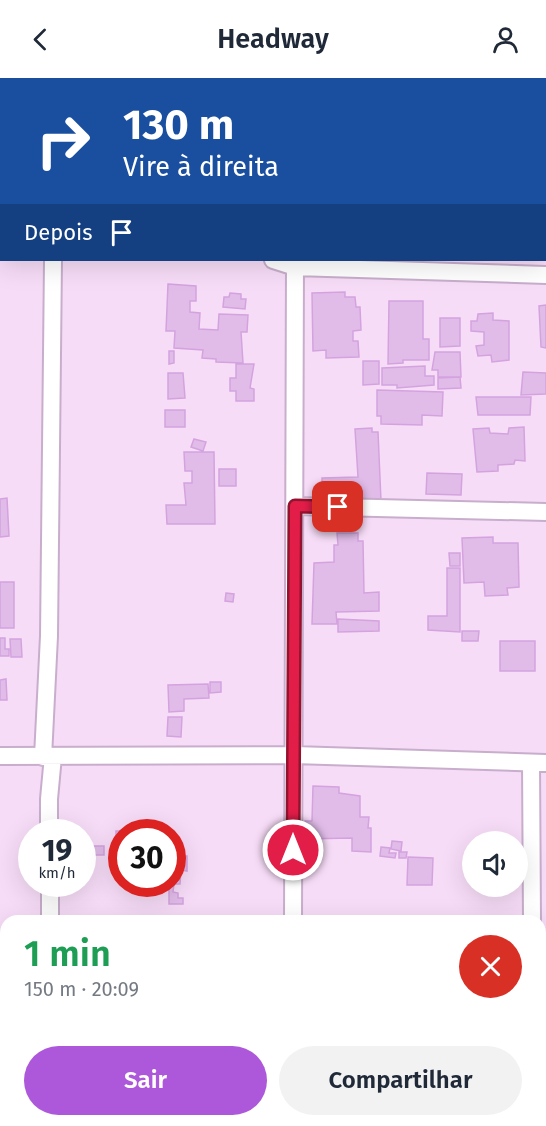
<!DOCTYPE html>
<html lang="pt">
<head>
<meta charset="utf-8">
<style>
  :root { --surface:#fff; --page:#f2f2f3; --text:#1f2937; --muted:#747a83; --accent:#ad57da }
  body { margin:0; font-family:"Fira Sans",sans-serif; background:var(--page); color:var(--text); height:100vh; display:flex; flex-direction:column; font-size:22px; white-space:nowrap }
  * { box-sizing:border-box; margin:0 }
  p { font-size:20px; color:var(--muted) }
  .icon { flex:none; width:33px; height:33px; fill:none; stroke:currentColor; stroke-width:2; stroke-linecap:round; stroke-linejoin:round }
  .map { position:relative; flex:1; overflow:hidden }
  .details { position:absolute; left:0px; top:837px; width:546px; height:212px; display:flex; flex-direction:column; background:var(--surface); border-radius:18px 18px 0 0; box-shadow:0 6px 24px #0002 }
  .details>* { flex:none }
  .guide { position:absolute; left:0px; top:0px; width:546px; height:183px; box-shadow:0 6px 24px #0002; background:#1a4fa0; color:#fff; overflow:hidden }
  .controls { position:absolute; left:462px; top:753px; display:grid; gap:12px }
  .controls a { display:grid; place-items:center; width:66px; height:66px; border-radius:50%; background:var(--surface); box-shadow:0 6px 24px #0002; font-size:30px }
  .speed { position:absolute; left:18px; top:741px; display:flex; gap:12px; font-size:30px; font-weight:700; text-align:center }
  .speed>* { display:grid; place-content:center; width:78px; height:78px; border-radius:50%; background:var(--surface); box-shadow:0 6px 24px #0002; line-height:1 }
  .speed small { font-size:15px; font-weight:400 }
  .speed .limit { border:9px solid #d22; background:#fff; color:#111 }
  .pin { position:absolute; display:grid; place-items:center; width:51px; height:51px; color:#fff; margin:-26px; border-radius:12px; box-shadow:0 3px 9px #0006 }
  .me { position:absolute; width:66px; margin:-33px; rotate:0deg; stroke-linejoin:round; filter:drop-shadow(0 0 4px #0008) }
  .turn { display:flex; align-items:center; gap:21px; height:126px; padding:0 24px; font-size:27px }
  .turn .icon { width:78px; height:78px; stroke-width:2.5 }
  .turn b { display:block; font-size:42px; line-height:51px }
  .then { display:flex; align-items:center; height:57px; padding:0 24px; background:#0003; gap:12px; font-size:22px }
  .round { display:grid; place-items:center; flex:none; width:63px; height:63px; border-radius:32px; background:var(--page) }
  .overview { display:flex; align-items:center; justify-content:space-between; height:102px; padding:0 24px }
  h1 { font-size:36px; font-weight:600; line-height:45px; color:#1e9e55 }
  .primary-button { display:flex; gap:12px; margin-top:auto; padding:12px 24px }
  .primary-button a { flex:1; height:69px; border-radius:36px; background:var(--accent); color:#fff; font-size:24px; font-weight:600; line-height:69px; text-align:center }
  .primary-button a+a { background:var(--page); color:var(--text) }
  header { display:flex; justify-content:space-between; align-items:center; height:78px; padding:0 24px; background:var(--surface); font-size:27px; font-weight:600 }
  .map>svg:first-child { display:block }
  .residential { fill:#f7dcf7; fill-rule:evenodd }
  .building { fill:#e1bce9; stroke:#d4a3df; stroke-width:1.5 }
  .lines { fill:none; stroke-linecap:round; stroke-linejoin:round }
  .minor-casing { stroke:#c8aecc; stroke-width:20 }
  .minor { stroke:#fff; stroke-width:16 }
  .route-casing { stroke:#92132f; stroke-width:15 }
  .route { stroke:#e11d48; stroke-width:10 }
</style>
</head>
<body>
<header><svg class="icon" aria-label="back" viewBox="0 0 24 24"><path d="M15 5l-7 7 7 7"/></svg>Headway<svg class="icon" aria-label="person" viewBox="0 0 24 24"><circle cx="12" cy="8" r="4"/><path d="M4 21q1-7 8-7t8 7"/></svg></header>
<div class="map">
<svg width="546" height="1048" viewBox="0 0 546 1048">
  <rect width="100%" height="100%" fill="#fbe7fa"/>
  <path class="residential" d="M0,0H546V1048H0ZM2,2H544V182H2ZM32,754H82V806H32ZM122,754H172V806H122ZM472,764H518V808H472ZM6,843H540V1042H6Z"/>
  <path class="building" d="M0,0L5,2H2L0,42Z
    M323,0H396L323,2Z
    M168,206L196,208V223H190V234L200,235L199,251L218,252L219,236L248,237L247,254H241L243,285L216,284V281L202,280L203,272L174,270L175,253H166Z
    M345,214V219H355L356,229H360L361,252L353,253V263H358L359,279L326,280V272L313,273L312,215Z
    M230,215L241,216V221H246L245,231L223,229L224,219H229Z
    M389,223H423V261H429V282H403V285L388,286Z
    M546,227V270L541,269L539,228Z
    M493,235V242L509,243V282L492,284L491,277L478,278L476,268L484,267V254L471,253V243H477L478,236Z
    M440,240H460V268L440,269Z
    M169,273H174V285L169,286Z
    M435,274H460L461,299H438V292H432Z
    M363,283H379V306L363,307Z
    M236,286H254L250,310L254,311V323H236V313H230V300H236Z
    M425,288V298H434V307L397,310V307H382V290Z
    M523,294L546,295V316L521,317Z
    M168,295H183L185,320L168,321Z
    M460,299L461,310L438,311V300Z
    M377,312L443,314L442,338L422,337V347L381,346V338H377Z
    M476,319H531L530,337H478Z
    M165,332H185V349H165Z
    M524,349L525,383L515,382L514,386L498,387V393L477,394L473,351L489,350L490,355L508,356L509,350Z
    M372,350V354H378L381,423L323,426L322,400L358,399L355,351Z
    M194,361L206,364L203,373L191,369Z
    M184,374H214L215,446H167L166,427H186L184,405H192V393H185Z
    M219,391H236V408H219Z
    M427,395L462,396L461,417L426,416Z
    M7,420L9,458L0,459V421Z
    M337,455H358V463H363L364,515L379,514V533L336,534L337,546H312L314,485L334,484V467H338Z
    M493,459V465H518L519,509L507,510L508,517L485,518L484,504L464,505L462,460Z
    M449,475H460V488H450Z
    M447,490H460V554L428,552V538H447Z
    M0,504H14V550H0Z
    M226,515L234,516L233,524L225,523Z
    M338,541L379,543V553L338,554Z
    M462,553H479L478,563H462Z
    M0,560H5V571H9V578H0Z
    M10,561H21L22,579H11Z
    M500,563H535V593H500Z
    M6,601L7,622H0V602Z
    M210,604H221V614L210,615Z
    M208,606L209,620L184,621V633L169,634L168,607Z
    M168,639H182L181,659L167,658Z
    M313,708L339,709V715L360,718V739H369L368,750H371V774L352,773V760L305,761V743H312Z
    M160,747V754H122V781H116V753H132V748Z
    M392,763L402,764L401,773L391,771Z
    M82,768H104V777H82Z
    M381,769L390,770L389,775H396L395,780L380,778Z
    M399,774H407L406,780H399Z
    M172,778H187V793L181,792L180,806H174L173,814L178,815V820H183V826H169V806H172Z
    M408,779L433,780L432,807H407Z"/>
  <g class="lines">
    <defs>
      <path id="minor" d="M53,0V2
        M296,2V0
        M0,143L2,142
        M273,182L295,189L546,197
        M295,428L546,434
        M0,678L294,677L546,685
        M43,679L49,558L53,182
        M531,685L532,843
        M49,754V721L53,678
        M50,806V843
        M293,843L295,182
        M532,1042V1048
        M51,1048V1042
        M293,1048V1042"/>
    </defs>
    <use href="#minor" class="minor-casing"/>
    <use href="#minor" class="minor"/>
  </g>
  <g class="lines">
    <defs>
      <path id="route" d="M293,772L295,428L338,429"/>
    </defs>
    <use href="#route" class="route-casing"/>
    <use href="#route" class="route"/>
  </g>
</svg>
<div class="controls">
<a><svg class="icon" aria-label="sound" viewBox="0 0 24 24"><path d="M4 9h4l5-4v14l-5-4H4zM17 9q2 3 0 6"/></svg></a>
</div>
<div class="speed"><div>19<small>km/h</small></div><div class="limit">30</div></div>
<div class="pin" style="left:338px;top:429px;background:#d93025"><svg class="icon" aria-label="arrive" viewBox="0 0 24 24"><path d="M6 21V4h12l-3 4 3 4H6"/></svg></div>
<svg class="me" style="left:293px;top:772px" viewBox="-20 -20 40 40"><circle r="17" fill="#e11d48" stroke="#fff" stroke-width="3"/><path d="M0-11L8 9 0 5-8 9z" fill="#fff"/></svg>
<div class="guide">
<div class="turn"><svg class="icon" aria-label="right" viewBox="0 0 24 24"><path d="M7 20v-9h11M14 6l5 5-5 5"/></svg><div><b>130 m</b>Vire à direita</div></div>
<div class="then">Depois<svg class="icon" aria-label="arrive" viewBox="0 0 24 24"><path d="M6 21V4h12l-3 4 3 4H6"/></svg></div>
</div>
<section class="details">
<div class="overview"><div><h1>1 min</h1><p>150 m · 20:09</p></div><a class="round" style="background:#d93025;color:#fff"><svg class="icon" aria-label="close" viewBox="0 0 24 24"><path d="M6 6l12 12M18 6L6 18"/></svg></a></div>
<div class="primary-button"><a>Sair</a><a>Compartilhar</a></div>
</section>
</div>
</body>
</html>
